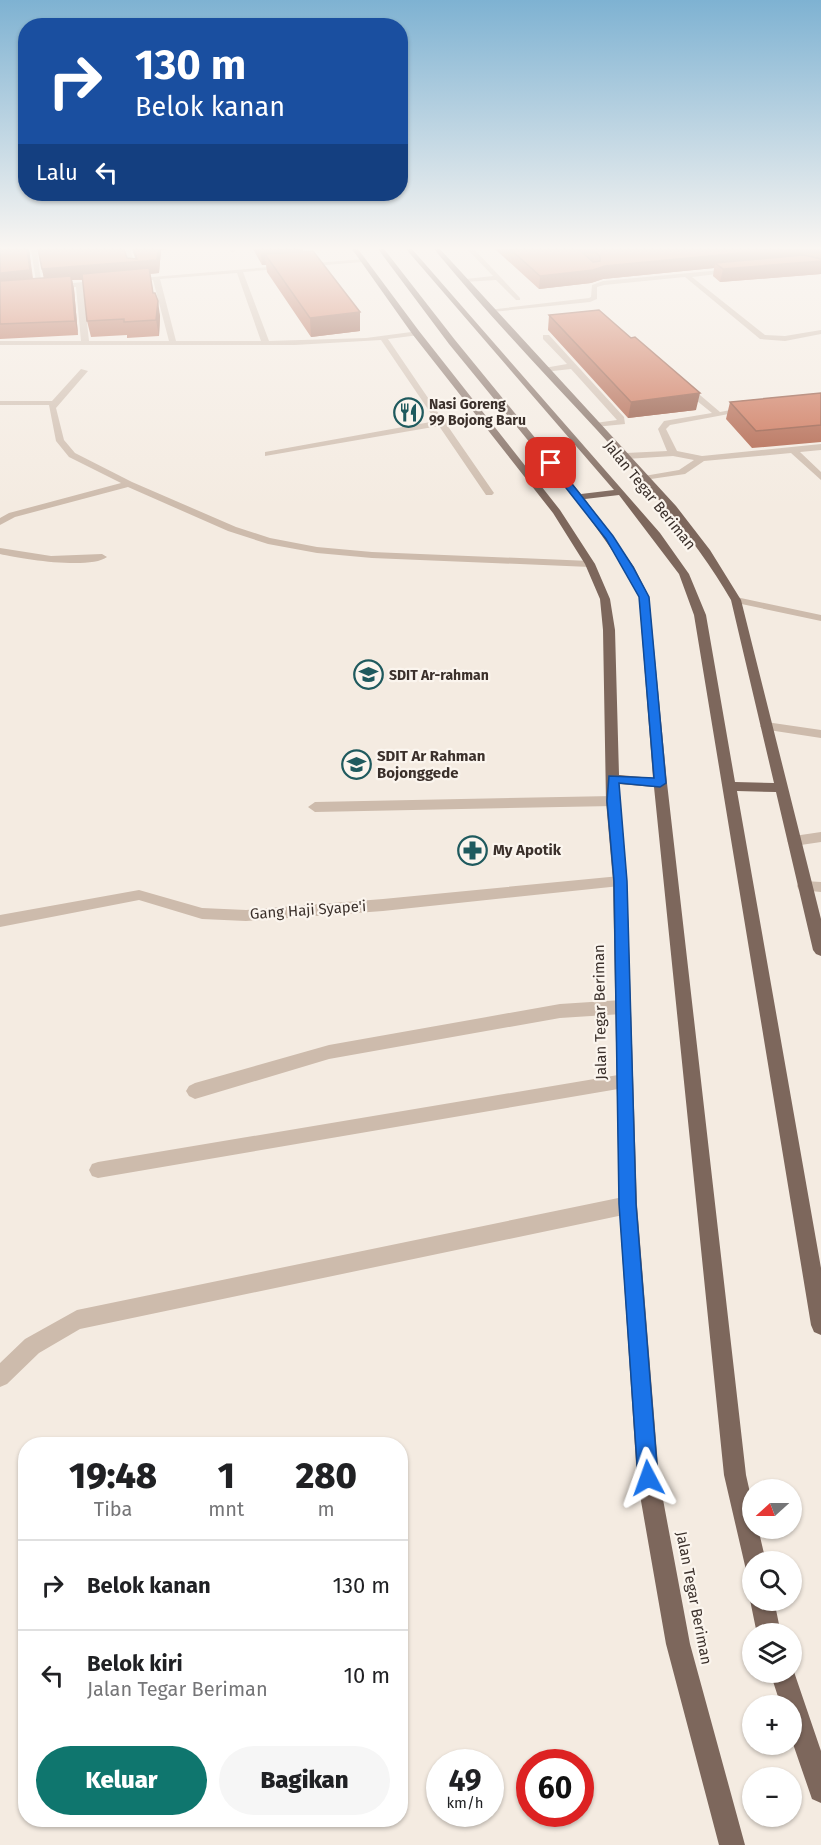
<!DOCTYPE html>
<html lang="id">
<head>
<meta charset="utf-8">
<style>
  :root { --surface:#fff; --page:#f6f6f6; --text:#202124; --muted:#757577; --line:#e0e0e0; --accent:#0f766e }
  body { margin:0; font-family:"Fira Sans",sans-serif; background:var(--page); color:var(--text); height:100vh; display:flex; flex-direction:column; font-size:22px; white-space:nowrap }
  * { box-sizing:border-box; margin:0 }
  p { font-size:20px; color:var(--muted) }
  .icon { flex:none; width:33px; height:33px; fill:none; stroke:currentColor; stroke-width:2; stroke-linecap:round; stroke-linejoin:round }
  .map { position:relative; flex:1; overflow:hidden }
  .sheet { position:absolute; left:18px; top:1437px; width:390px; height:390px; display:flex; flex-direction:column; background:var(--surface); border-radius:24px; box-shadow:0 2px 4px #0004 }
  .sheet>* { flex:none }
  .top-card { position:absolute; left:18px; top:18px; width:390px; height:183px; border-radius:24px; box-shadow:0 2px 4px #0004; background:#1a4fa0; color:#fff; overflow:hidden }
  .needle { width:39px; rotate:249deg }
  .buttons { position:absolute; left:742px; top:1479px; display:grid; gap:12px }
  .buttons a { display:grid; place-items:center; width:60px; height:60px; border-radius:50%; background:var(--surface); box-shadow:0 2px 4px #0004; font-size:30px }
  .speed { position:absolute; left:426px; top:1749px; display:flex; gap:12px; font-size:30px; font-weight:700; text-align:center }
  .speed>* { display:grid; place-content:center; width:78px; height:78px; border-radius:50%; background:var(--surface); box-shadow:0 2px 4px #0004; line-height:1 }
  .speed small { font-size:15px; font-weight:400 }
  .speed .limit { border:9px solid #d22; background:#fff; color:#111 }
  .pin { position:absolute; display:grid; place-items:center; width:51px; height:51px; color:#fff; margin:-26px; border-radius:12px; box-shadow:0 3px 9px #0006 }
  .me { position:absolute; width:66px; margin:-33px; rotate:356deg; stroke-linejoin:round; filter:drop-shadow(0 0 4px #0008) }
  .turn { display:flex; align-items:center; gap:21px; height:126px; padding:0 18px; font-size:27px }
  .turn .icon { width:78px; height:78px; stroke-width:2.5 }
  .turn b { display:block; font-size:42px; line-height:51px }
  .then { display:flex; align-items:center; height:57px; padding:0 18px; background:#0003; gap:12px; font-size:22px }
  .eta { display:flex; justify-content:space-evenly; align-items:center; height:102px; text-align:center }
  .eta b { font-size:36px; font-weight:800; line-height:42px }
  .primary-button { display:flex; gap:12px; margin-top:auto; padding:12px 18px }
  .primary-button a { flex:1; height:69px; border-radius:36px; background:var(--accent); color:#fff; font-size:24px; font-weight:800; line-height:69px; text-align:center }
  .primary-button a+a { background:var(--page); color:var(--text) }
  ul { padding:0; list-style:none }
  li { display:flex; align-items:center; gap:18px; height:90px; padding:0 18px; border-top:2px solid var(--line) }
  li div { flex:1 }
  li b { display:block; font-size:22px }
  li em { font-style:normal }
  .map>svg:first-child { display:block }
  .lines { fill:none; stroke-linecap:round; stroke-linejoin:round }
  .minor { fill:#cdbbac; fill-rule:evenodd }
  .major { fill:#7d675c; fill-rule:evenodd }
  .wall { fill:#ac5a40 }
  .shaded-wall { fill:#8c4a34 }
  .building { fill:#c8694b; stroke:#8c4a34; stroke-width:1.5 }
  .route { fill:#1a73e8; stroke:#114b97; stroke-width:1.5 }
  .labels { text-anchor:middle; stroke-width:4.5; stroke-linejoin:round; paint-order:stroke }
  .far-poi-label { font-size:14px; font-weight:bold; fill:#3b302b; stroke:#fbf5ee; text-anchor:start }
  .street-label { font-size:15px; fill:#3b302b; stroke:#fbf5ee }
  .poi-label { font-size:15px; font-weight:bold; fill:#3b302b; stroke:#fbf5ee; text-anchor:start }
</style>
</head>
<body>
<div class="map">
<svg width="821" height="1845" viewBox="0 0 821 1845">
  <rect width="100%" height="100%" fill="#f4ebe1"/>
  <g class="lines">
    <path class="minor" d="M31,249H37L42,289L37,288Z
      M124,249H130L137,271L132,270Z
      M231,249H238L233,253L230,251Z
      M467,249H474L520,298V300H516L496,280L464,282L466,279L493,276Z
      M364,259L362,262L243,272L269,341L366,338L419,331V335L388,339L443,420L483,415L487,418L483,421L447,425L494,493L492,495H486L439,426L265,456V452L436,421L381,340L295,345H0V341H81L76,287L52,288L54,285L102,280L105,282L83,286L89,341H169L153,280L131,282L129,279ZM237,273L261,341H176L160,279Z
      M732,269L734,272L692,277L765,335L785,336L821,330V334L785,341L760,339L685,277L604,285L597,287V299L590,302L492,312L488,310L589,298L591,297L592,285L603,281Z
      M543,335H549L624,417L625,424L595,427V423L617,420L571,369L544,372V368L567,364L543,339Z
      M81,369L88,371L56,408L64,440L75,453L132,482L236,527L270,538L317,547L372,552L590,561L595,564L590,567L372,558L317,553L268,544L228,531L128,487L15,517L0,525V518L9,513L121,483L69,457L56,441L49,405H0V401H52Z
      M681,384H687L720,412L746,407L750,410L670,425L666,429L677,451L702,456L821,444V450L800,452L821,472V480L791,453L704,461L685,474L644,480V476L679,470L694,460L673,456L626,459L622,456L626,453L667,451L658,429L664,421L712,413L681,388Z
      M0,548L51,556L102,554L107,557C90,570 21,559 0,554Z
      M736,597L821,615V621L732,602V598Z
      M766,722L821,730V738L762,729L760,726Z
      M613,796L620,801L613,806L315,812L308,807L315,802Z
      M821,832V842L794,846L787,841L794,836Z
      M620,876L627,881L620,886L383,911L246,921L202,919L139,900L0,927V915L139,890L202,908L246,910L383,899Z
      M804,881L821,882V892L799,890L797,886L799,882Z
      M622,1000L628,1002L630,1007L628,1012L622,1014L560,1018L329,1059L195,1099L189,1096L186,1091L189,1086L195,1083L329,1045L560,1004Z
      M624,1074L630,1076L633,1081L630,1086L624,1088L98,1178L92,1176L89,1170L92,1164L98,1162Z
      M628,1196L635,1199L637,1205L635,1211L628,1214L80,1329L39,1353L7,1384L0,1387V1363L25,1339L77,1310Z"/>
    <path class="major" d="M352,249H358L419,331L560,510L595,564L610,599L615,630L619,775L653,778L639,597L624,567L576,499L449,344L378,249H384L455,340L581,494L614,490L406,249H412L660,533L689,574L706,615L735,782L774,783L731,600C694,536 645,483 596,429C541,370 485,311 434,249H440L676,506L710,550L741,600L821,919V956L816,954L813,950L776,792L737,791L821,1268V1335L814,1332L811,1325L694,615L679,574L619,495L585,499L634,567L649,597L667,783L746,1475L753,1506V1528H758L766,1562H753V1573L746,1570L724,1475L654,787L619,784L627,881L637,1205L659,1478L690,1644L745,1845H719L666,1644L637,1478L619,1205L613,881L606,801L603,630L600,599L585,564L553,513L413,335Z
      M753,1593V1600H774L781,1634H757L750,1600Z
      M792,1666L821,1751V1803L812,1799L792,1741V1706H781L770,1672H792Z"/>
  </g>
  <path class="wall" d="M0,249H29L33,278H44L42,269L127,258H135L132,249H168L161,250L159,273L150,274L153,293L160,316L159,336L127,338V335L91,337L87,321L83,280H72L74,289L78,335L0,339Z
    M253,249H303V251L360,312V331L311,337L267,272L266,265H262Z
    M495,249H821V274L720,282L713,276L714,268L603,279L591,283L539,289Z
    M549,315L696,410L628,418L548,330Z
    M821,393V442L752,448L726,419L730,402Z"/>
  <path class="shaded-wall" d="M27,249H29L33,284L0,287V273Z
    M158,249H168L161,250L159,273L72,280L74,289L78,335L75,321L45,283L42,269L157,260Z
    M296,249H303L304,262L265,254L266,265H262L261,252Z
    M781,249H804L801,260L715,263L714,268L603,279L591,283L539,289L540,276L605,266Z
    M821,261V274L720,282L723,269Z
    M158,301L160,316L159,336L156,320Z
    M360,312V331L311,337L310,318Z
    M700,393L696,410L628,418L631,402Z"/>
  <path class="building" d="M0,249H27L30,270L0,273Z
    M38,249H124L127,258L137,259L134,249H158L157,260L42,269Z
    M259,249H296L261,252Z
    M510,249H578L593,262L600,261V256L592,249H781L605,266L593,270L540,276Z
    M313,251L360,312L310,318L265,254Z
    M804,255L821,259V261L723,269L715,263Z
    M149,268L153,293H155L158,301L156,320L124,322V319L87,321L82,274Z
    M71,276L75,321L0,324V281Z
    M599,310L631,338L635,337L700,393L631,402L549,315Z
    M821,393V425L756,431L730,402Z"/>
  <linearGradient id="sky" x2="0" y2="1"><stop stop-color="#7eb2d2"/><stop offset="0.49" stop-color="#faf6f2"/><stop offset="1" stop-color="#faf6f2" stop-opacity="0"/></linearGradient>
  <rect width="821" height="507" fill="url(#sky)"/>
  <path class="route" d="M548,461H554L613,536L633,567L649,597L666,783L660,787L619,783L627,881L636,1204L658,1478L655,1486L648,1488L641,1486L638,1478L619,1204L614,881L607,801L609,776L654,778L639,597L606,539L548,465Z"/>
  <defs>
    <symbol id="restaurant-ring" viewBox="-11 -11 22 22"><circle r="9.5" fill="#fbf5ee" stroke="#1f5a5e" stroke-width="1.5"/><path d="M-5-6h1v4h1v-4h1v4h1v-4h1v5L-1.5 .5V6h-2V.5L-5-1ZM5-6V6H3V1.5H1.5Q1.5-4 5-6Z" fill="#1f5a5e"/></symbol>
    <symbol id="school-ring" viewBox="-11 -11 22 22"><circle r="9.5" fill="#fbf5ee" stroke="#1f5a5e" stroke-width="1.5"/><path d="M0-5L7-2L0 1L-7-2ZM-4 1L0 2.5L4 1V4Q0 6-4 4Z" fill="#1f5a5e"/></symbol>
    <symbol id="pharmacy-ring" viewBox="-11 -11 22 22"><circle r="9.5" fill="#fbf5ee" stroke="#1f5a5e" stroke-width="1.5"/><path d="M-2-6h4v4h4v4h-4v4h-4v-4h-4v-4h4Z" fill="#1f5a5e"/></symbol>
  </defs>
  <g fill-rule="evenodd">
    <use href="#restaurant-ring" x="392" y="396" width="33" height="33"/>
    <use href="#school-ring" x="352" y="658" width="33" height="33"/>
    <use href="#school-ring" x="340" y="748" width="33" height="33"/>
    <use href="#pharmacy-ring" x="456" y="834" width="33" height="33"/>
  </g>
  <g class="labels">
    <g class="far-poi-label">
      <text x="429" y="409">Nasi Goreng<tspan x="429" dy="16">99 Bojong Baru</tspan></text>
      <text x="389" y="680">SDIT Ar-rahman</text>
    </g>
    <g class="street-label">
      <text transform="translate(650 495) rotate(51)" y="5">Jalan Tegar Beriman</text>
      <text transform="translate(308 910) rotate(-4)" y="5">Gang Haji Syape'i</text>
      <text transform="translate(600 1012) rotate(-91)" y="5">Jalan Tegar Beriman</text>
      <text transform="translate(694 1598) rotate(79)" y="5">Jalan Tegar Beriman</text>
    </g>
    <g class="poi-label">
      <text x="377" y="761">SDIT Ar Rahman<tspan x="377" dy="17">Bojonggede</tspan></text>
      <text x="493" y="855">My Apotik</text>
    </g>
  </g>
</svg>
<div class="buttons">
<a><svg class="needle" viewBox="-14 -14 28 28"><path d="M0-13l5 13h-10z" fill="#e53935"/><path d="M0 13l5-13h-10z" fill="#757577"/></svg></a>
<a><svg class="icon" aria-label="search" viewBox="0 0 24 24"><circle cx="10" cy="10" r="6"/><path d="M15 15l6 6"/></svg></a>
<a><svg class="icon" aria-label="layers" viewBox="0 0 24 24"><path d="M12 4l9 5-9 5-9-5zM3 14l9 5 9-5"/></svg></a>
<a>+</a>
<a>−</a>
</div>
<div class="speed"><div>49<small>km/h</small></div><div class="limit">60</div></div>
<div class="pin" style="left:551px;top:463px;background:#d93025"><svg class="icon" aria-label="arrive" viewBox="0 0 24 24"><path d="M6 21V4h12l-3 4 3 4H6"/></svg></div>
<svg class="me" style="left:648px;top:1478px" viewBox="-20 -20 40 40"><path d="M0-17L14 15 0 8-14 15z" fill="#1a73e8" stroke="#fff" stroke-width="4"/></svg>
<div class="top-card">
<div class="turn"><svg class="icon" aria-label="right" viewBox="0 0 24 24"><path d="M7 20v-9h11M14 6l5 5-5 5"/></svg><div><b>130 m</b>Belok kanan</div></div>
<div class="then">Lalu<svg class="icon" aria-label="left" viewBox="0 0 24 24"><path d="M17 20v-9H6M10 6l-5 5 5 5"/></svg></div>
</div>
<section class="sheet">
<div class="eta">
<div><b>19:48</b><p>Tiba</p></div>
<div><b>1</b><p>mnt</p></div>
<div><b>280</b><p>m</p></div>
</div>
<ul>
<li><svg class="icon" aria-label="right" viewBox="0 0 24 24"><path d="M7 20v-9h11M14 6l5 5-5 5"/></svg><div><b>Belok kanan</b></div><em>130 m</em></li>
<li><svg class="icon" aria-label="left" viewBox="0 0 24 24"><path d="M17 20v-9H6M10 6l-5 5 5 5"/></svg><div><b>Belok kiri</b><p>Jalan Tegar Beriman</p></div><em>10 m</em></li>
</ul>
<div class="primary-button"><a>Keluar</a><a>Bagikan</a></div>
</section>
</div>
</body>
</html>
